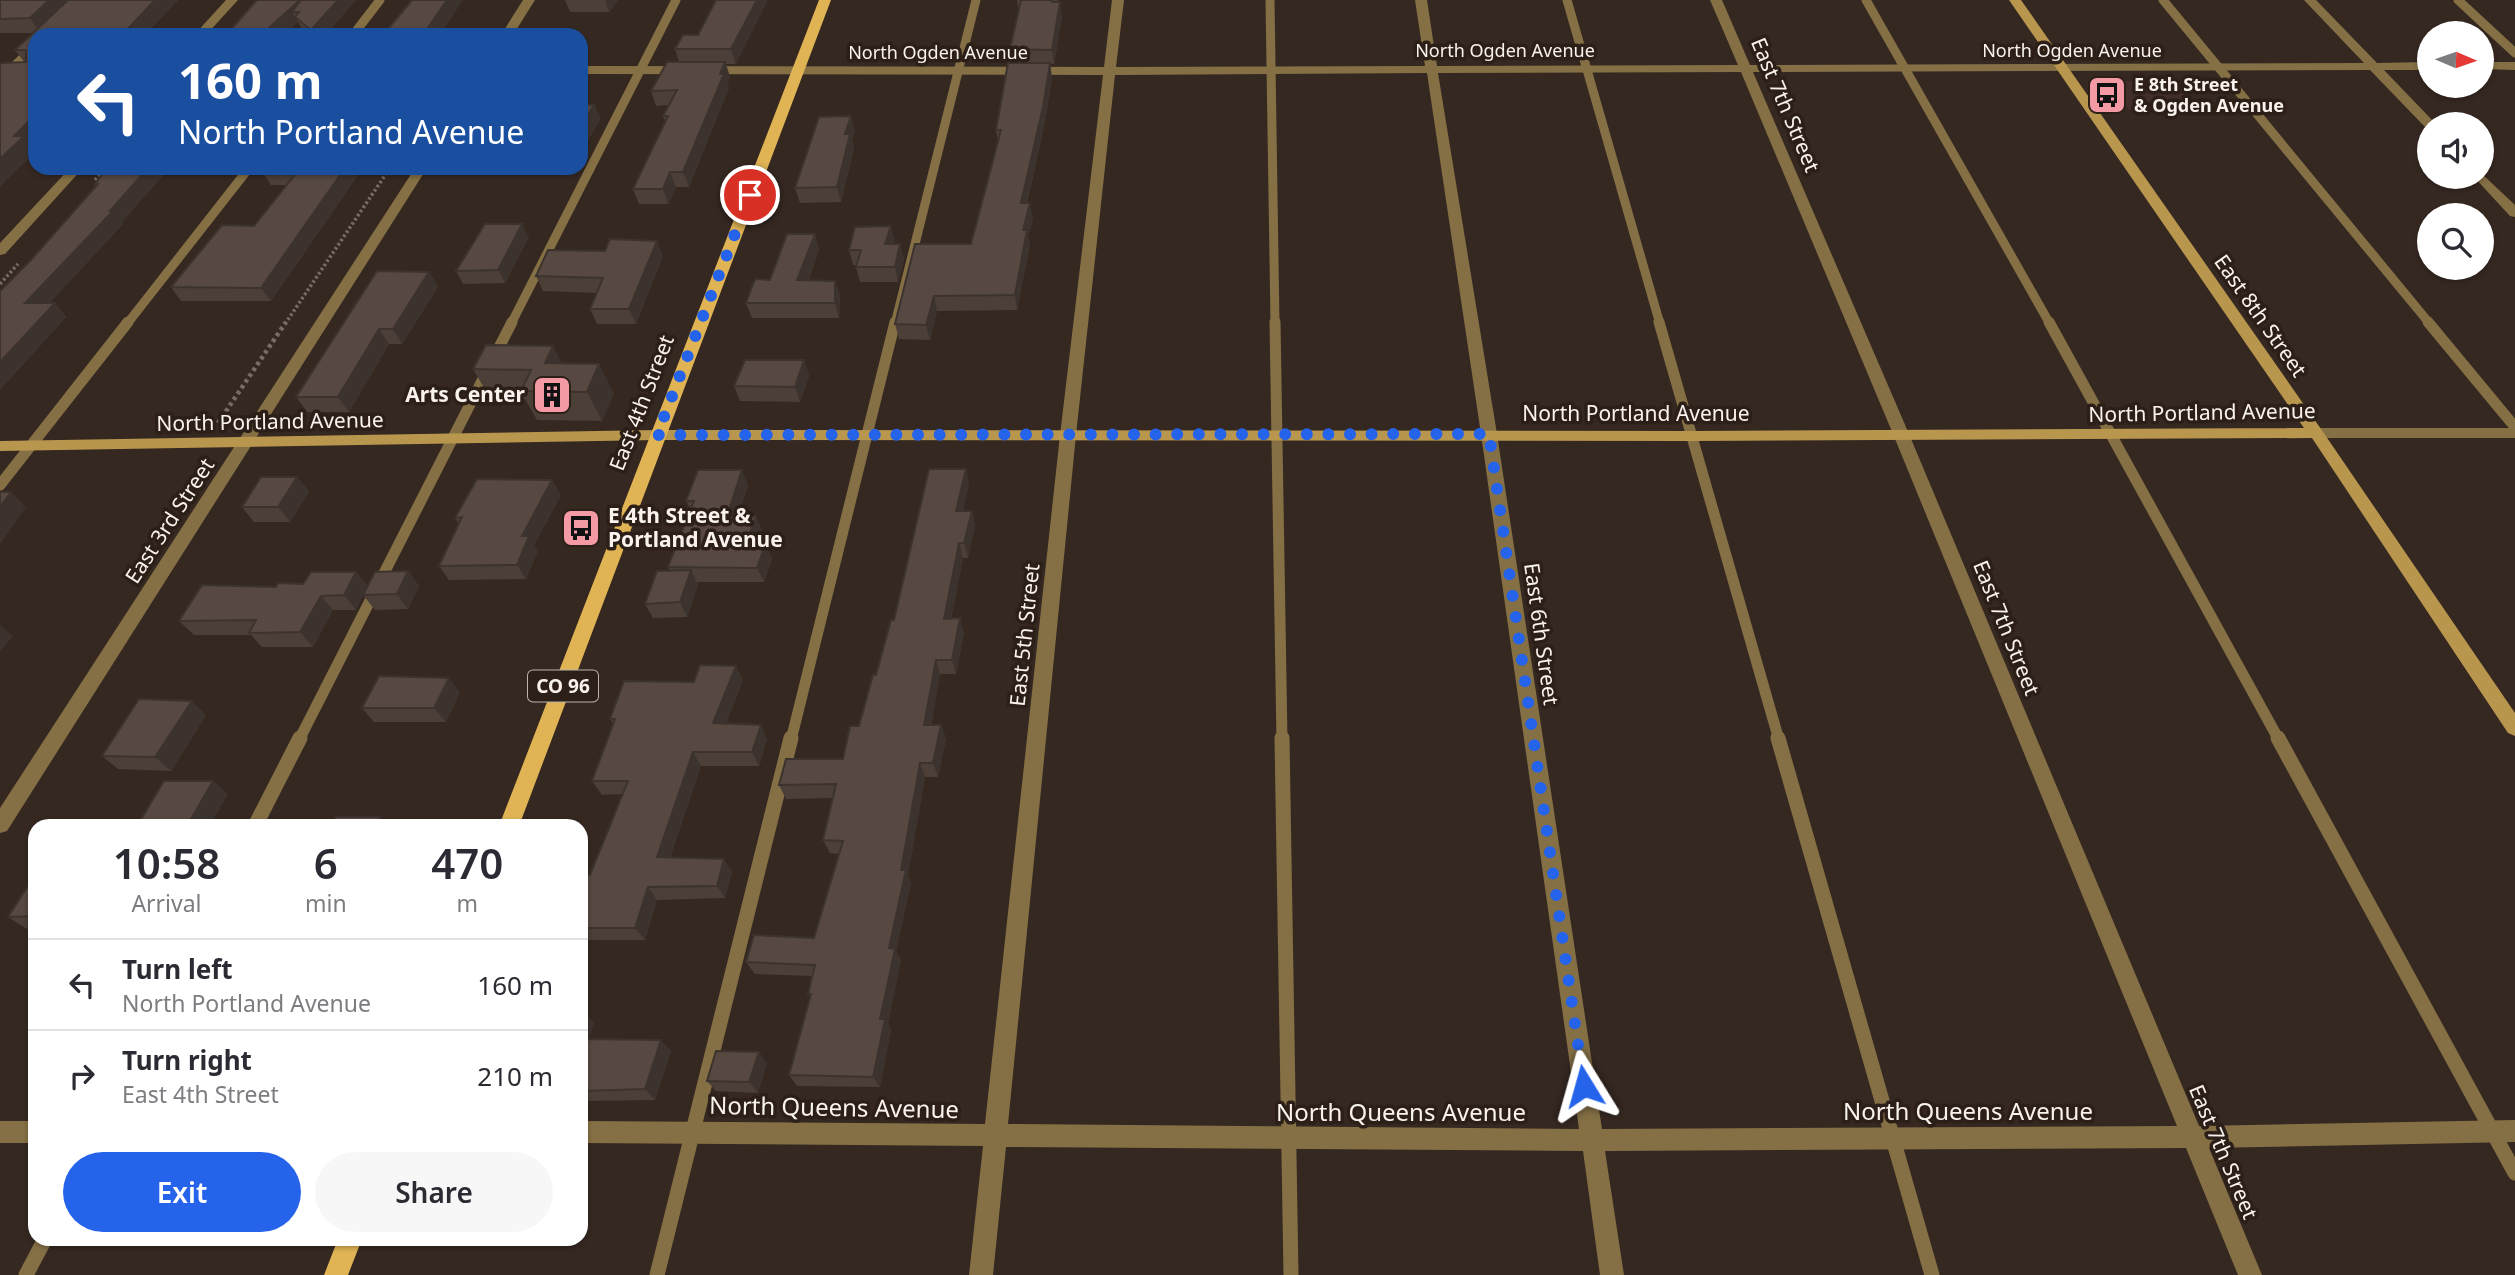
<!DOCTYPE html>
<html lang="en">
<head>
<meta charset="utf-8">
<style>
  :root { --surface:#fff; --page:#f7f7f7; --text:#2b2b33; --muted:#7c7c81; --line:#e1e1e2; --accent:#2563eb }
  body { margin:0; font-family:"Noto Sans",sans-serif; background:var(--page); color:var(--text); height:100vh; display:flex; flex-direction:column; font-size:26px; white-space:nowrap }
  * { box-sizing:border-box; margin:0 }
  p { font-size:23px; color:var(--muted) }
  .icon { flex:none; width:38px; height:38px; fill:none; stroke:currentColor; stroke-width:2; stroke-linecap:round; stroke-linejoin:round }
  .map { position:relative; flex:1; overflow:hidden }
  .side { position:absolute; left:28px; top:819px; width:560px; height:427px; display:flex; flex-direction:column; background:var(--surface); border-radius:21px; box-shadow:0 2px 5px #0004 }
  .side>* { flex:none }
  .top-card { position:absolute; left:28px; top:28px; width:560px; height:147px; border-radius:21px; box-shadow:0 2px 5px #0004; background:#1a4fa0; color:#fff; overflow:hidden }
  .needle { width:46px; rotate:92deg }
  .fabs { position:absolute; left:2417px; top:21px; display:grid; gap:14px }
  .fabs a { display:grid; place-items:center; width:77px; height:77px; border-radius:50%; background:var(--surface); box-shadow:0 2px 5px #0004; font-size:35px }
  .pin { position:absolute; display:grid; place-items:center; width:60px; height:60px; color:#fff; margin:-30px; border:4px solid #fff; border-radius:50%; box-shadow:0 2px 7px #0007 }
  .me { position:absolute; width:77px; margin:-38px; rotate:352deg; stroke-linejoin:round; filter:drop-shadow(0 0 5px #0008) }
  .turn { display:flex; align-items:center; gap:24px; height:147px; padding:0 35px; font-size:32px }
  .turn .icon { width:91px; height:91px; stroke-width:2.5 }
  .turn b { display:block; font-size:49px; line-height:60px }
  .eta { display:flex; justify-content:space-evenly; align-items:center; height:119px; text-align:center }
  .eta b { font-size:42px; font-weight:600; line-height:49px }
  .primary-button { display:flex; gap:14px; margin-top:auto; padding:14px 35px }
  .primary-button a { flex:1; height:80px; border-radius:42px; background:var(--accent); color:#fff; font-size:28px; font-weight:600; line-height:80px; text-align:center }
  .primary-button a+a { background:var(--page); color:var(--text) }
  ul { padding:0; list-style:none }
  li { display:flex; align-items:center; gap:21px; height:91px; padding:0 35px; border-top:2px solid var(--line) }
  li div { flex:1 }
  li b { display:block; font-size:26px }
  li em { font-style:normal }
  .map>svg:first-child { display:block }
  .commercial { fill:#412d2a }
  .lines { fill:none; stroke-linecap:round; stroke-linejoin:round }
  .path-far1 { stroke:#786c66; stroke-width:3.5; stroke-dasharray:2.5 2.5; stroke-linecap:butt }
  .path { stroke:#786c66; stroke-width:4.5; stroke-dasharray:3.5 3.5; stroke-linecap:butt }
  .lane-far2 { stroke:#857045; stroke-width:9 }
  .lane-far1 { stroke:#857045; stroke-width:11 }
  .lane { stroke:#857045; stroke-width:15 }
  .street { fill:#857045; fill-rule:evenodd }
  .secondary { fill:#b9964e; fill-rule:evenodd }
  .primary { fill:#e0b354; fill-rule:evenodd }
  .wall { fill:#4b3f38 }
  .shaded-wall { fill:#3d332e }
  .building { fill:#574941; stroke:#3d332e; stroke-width:2 }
  .route { stroke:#2563eb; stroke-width:12; stroke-dasharray:0 21.6 }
  .labels { text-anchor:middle; stroke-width:7; stroke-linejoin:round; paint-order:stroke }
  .far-street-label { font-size:18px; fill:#faf2ed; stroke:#2b1f18 }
  .far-poi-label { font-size:18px; font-weight:bold; fill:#faf2ed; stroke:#2b1f18; text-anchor:start }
  .shield { fill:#2b1f18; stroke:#bcb3ad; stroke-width:2 }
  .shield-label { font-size:19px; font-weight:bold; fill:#faf2ed }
  .street-label { font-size:21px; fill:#faf2ed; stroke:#2b1f18 }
  .poi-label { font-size:21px; font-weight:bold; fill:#faf2ed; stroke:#2b1f18; text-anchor:end }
  .near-street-label { font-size:24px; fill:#faf2ed; stroke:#2b1f18 }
</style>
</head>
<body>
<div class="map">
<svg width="2515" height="1275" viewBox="0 0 2515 1275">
  <rect width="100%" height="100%" fill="#352821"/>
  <path class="commercial" d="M2109,81H2177L2199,110H2129Z"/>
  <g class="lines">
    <path class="path-far1" d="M95,180L106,168
      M0,284L18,264
      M285,324L390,168"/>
    <path class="path" d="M218,423L286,322"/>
    <path class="lane-far2" d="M1270,0L1275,324
      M1567,0L1660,324
      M1866,0L2050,324
      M2163,0L2430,324
      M2458,0L2515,53
      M353,35L380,0
      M0,80L35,46
      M127,324L249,168
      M511,324L676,0
      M895,324L976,0"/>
    <path class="lane-far1" d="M1275,322L1282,740
      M1659,322L1779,740
      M2049,322L2279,740
      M2428,322L2515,427
      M0,485L128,322
      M299,740L512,322
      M791,740L895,322"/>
    <path class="lane" d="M1282,738L1291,1275
      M1778,738L1932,1275
      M2278,738L2515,1173
      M255,826L300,738
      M26,1275L45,1239
      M657,1275L791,738"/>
    <path class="street" d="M226,0H238L206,35H194Z
      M523,0H535L513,35H501Z
      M1112,0H1124L1116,67L1425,66L1415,0H1427L1437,66L1738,65L1710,0H1722L1750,65L2364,63L2304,0H2316L2377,63L2429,62V70H2384L2433,121L2435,124H2429V128L2425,127L2370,70L1753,72L1909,434L2199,1126L2515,1120V1142L2209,1148L2262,1275H2238L2186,1148L1605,1151L1624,1275H1600L1583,1151L1006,1147L993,1275H969L983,1146L581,1143V1121L985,1124L1060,435L1103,75L581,74V66L1104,67ZM1741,72L1893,434L2177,1126L1602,1129L1497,434L1438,73ZM1427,73L1481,434L1579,1129L1008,1124L1076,435L1115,75Z
      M2515,62V70L2482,69V62Z
      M70,168H83L5,254L0,255V243Z
      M415,168H427L7,831L0,833V808Z
      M2482,174L2515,205V217L2510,216L2474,177H2482Z
      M2316,428H2515V438H2316L2308,433Z
      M0,1121H35V1143H0Z"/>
    <path class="secondary" d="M2009,0H2021L2321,429L2515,713V736L2508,733L2312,438L1692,441L657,440L0,451V441L657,430L1692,431L2304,428Z"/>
    <path class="primary" d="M819,0H831L519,826H499Z
      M338,1239H362L348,1275H324Z"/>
  </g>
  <path class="wall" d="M0,0H178L145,35H35L31,145L35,149V152L0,186V64L24,62L15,50L33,33H0Z
    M257,0H356L325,35H309L303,30L298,22Z
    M565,0H618L609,12H570Z
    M716,0L736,64H726L730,77L727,83L729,88L689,187H676L668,204H639L633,189L665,121L663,116L669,105L656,106L651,91L679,62L675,49L698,35Z
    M1017,0H1058L1057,2L1062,17L1054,64H1050L1052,78L1045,122L1027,203L1033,219L1028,236L1030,245L1017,310L937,311L930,340L899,339L895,324L971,244L998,141L996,130L1012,63L1010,49L1019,8H1018Z
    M855,131L852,140L854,149L841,202L800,203L795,188Z
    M107,168H242L236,173L166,172L122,222L123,224L49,303H55L66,317L0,390L31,260L96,186L95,184Z
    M250,168H363L271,301H181L171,287L254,226L287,185H271L263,173H254Z
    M815,234L819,250L808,281H835L840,296L839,318H752L746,303Z
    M529,237L505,283L463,284L456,271Z
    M895,241L894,244H900L904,259L898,282H860L856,267V265H853L849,250Z
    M663,256L636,324H597L590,309L597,293L543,291L536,276Z
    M429,272L438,287L402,344H389L349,412H307L296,397Z
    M804,360L809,376L800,402L740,401L734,386Z
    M562,363L614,393L602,421L537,420L525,399L490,398L473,369Z
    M297,477L309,492L290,522H254L242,507Z
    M969,484L963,511H972L975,526L968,558H963L951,619L964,633L956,674H940L931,725H941L946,739L938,777H925L908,875L911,883L896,951L901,960L888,1023L891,1030L880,1087L797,1086L789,1075L810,997L808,994L812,976L755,974L746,962L814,938L839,854L830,853L823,840L833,798L786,799L779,785L843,759L859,726L894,620Z
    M748,485L738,516L762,530L757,544L765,545L772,559L764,582H697L698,585L687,617L653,618L645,604L670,571L668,567L691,511L686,501Z
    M561,495L534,545L538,551L526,579L449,580L439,566L459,524L455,518Z
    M408,571L419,586L408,609L375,610L363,595L356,610H333L313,647H262L251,635H194L179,621L276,587L368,586Z
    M743,680L726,724L767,739L759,766H701L670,858L732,872L725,898L657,900L645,940H581V875H590L622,794L602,795L592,781L613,723L610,719L694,682Z
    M460,692L446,722H374L362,708Z
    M206,715L171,771L118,769L102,756Z
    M35,875V929H27L8,917Z
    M581,1012H584L594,1023L589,1039L671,1051L655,1100L589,1101L581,1095Z
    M767,1063L758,1093L716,1091L707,1081Z"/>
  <path class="shaded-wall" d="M49,0H74L40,33L30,18Z
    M155,0H178L145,35H122Z
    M300,0L299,12H292L298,22L283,35H261Z
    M338,0H356L325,35H314L311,30Z
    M447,0H463L440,35H423Z
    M605,0H618L609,12Z
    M757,0H768L736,64L731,49Z
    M1060,2L1062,17L1054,64L1052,50Z
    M725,62L730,77L727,83L729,88L689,187L683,172L720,74Z
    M1050,63L1052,78L1045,122L1023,218L1021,203Z
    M594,105L601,119L581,152V127Z
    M35,115V141L31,145L35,149V152L0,186V159L14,136Z
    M851,116L855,131L852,140L854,149L841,202L837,187L845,134Z
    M148,168H163L166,172L122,222L123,224L37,317L25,303Z
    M233,168H242L236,173Z
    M345,168H363L271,301L261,288Z
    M670,172L676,187L668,204L663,189Z
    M1030,203L1033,219L1028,236L1030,245L1017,310L1015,295L1023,230Z
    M522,224L529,237L505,283L498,270Z
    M891,226L895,241L889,259L885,244Z
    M815,234L819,250L802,296L797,280Z
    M657,241L663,256L636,324L629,309Z
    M900,244L904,259L898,282L895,267Z
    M429,272L438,287L402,344L393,329Z
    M835,281L840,296L839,318L835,303Z
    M934,296L937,311L930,340L926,325Z
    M55,303L66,317L0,390V362Z
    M379,329L389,344L349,412L338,397Z
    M553,346L568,375L545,363Z
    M804,360L809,376L800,402L795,387Z
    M599,364L614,393L602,421L587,392Z
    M966,469L969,484L960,526L956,511Z
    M742,470L748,485L733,531L727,516Z
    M297,477L309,492L290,522L278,507Z
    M552,480L561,495L534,545L538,551L526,579L517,565L522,536Z
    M11,492L26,507L0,544V507Z
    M972,511L975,526L968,558L964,543Z
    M756,516L762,530L752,559L746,544Z
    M959,543L963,558L948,633L944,619Z
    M765,545L772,559L764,582L757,568Z
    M691,570L698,585L687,617L680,602Z
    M408,571L419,586L408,609L397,594Z
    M356,572L368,586L356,610L344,595Z
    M321,596L333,610L313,647L300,632Z
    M960,618L964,633L956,674L952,660Z
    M0,625L13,636L0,652Z
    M936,660L940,674L929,739L924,725Z
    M736,666L743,680L721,737L713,723Z
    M449,678L460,692L446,722L434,708Z
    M192,701L206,715L171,771L155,757Z
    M761,725L767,739L759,766L752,752Z
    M941,725L946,739L938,777L933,763Z
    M693,752L701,766L666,870L657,857Z
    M920,763L925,777L908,875L911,883L896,951L901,960L888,1023L891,1030L880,1087L873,1077L889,948L901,870Z
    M213,781L228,794L210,826H187Z
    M380,817L389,826H376Z
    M724,859L732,872L725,898L717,886Z
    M648,887L657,900L645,940L635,928Z
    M584,1012L594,1023L586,1049L581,1045V1020Z
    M661,1040L671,1051L655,1100L645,1089Z
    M759,1052L767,1063L758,1093L749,1082Z"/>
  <path class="building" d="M0,0H49L30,18L0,19Z
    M68,0H155L122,35H35V115L14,136H24L0,159V64L2,63L26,62V50H15Z
    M257,0H300L261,35H226Z
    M301,0H338L311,30L295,17L299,12H292Z
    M412,0H447L423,35H383Z
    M716,0H757L731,49H675L683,35H698Z
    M1021,0H1052V2H1060L1052,50L1010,49Z
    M667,62H725L720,74H724L683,172H670L663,189H633L668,116H663L677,90L651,91Z
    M1008,63H1050L1043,107L1021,203H1030L1023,230H1027L1015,295L934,296L926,325L895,324L915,244H971L1001,130H996Z
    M581,104L594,105L581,127Z
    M851,116L845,134H850L837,187L795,188L819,117Z
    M107,168H148L110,211H113L25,303H55L0,362V291L31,260L98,184H95Z
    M265,168H345L261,288L171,287L222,225L254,226L297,172L262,171Z
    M485,224H522L498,270L456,271Z
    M891,226L885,244H900L895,267H856L861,250H849L855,227Z
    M787,234H815L797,280L835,281V303H746L755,279L770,280Z
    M610,239L657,241L629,309H590L603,278L536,276L548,250L605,251Z
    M377,271L429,272L393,329H379L338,397H296Z
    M486,345L553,346L545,363L599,364L587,392L521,391L531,370L473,369Z
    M745,360H804L795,387L734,386Z
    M929,469H966L956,511H972L964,543H959L944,619L960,618L952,660H936L924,725H941L933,763H920L901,870H906L889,948L895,949L880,1019H885L873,1077L789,1075L811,994H808L815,965L746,962L754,935L814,938L843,841L823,840L836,784L779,785L786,759H843L850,726H859L873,675H876L891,620H894Z
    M698,470H742L727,516H756L746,544L765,545L757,568L668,567L694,501H686Z
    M261,477H297L278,507H242Z
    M477,479L552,480L522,536H529L517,565L439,566L462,517L455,518Z
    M0,492H11L0,507Z
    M691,570L680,602L645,604L657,571Z
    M408,571L397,594L363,595L375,572Z
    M311,572H356L344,595L321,596L300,632L249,633L256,620L179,621L202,585L276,587L278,583L303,584Z
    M700,665L736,666L713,723L761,725L752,752H693L657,857L724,859L717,886L648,887L635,928H581V875H590L628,781H592L615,719H610L624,681L694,682Z
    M379,676L449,678L434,708H362Z
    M139,699L192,701L155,757L102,756Z
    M164,781H213L187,826H137Z
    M336,817H380L376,826H332Z
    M35,875V916L8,917Z
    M581,1039L661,1040L645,1089L581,1091V1080L584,1072H581Z
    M716,1051L759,1052L749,1082L707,1081Z"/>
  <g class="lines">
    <path class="route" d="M750,195L657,435L1489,434L1584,1086"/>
  </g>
  <defs>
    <symbol id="bus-square" viewBox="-11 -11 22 22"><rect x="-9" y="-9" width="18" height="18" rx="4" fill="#f49aa5" stroke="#2b1f18"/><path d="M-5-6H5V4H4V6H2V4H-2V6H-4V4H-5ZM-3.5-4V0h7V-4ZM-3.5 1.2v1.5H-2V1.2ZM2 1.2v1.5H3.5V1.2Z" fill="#111"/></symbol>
    <symbol id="building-square" viewBox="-11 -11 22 22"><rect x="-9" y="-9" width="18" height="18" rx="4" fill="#f49aa5" stroke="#2b1f18"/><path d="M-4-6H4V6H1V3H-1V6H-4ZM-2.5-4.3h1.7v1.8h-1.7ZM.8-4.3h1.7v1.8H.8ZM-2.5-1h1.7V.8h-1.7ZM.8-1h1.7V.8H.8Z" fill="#111"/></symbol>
  </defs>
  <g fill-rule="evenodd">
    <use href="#bus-square" x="2085" y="73" width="44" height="44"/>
    <use href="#building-square" x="530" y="373" width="44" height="44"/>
    <use href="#bus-square" x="559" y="506" width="44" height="44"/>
  </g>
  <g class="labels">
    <g class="far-street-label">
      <text x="1505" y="57">North Ogden Avenue</text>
      <text x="2072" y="57">North Ogden Avenue</text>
      <text x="938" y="59">North Ogden Avenue</text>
    </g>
    <g class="far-poi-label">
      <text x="2134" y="91">E 8th Street<tspan x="2134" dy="21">&amp; Ogden Avenue</tspan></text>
    </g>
    <rect class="shield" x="528" y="670.5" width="70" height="31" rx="5"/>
    <g class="shield-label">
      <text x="563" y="693">CO 96</text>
    </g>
    <g class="street-label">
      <text transform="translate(1785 105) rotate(67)" y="7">East 7th Street</text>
      <text transform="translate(2260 316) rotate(55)" y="7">East 8th Street</text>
      <text transform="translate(642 403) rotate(-69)" y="7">East 4th Street</text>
      <text transform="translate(2202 413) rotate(-1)" y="7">North Portland Avenue</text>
      <text x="1636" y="421">North Portland Avenue</text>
      <text transform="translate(270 422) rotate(-1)" y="7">North Portland Avenue</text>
      <text transform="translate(170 521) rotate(-57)" y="7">East 3rd Street</text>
      <text transform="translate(2006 628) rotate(68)" y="7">East 7th Street</text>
      <text transform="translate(1541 634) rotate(82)" y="7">East 6th Street</text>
      <text transform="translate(1025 635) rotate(-84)" y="7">East 5th Street</text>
      <text transform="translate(2223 1152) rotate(67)" y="7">East 7th Street</text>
    </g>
    <g class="poi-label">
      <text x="525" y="402">Arts Center</text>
      <text x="608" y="523" text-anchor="start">E 4th Street &amp;<tspan x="608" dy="24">Portland Avenue</tspan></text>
    </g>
    <g class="near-street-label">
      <text transform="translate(834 1108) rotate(1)" y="8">North Queens Avenue</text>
      <text x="1968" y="1120">North Queens Avenue</text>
      <text x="1401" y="1121">North Queens Avenue</text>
    </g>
  </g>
</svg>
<div class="fabs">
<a><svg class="needle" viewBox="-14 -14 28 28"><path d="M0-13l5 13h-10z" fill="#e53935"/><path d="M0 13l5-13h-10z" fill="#7c7c81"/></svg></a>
<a><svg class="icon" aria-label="sound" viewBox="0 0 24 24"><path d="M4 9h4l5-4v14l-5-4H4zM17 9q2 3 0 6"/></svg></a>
<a><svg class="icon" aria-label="search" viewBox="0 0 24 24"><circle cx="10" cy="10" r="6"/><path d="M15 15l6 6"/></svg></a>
</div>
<div class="pin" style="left:750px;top:195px;background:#d93025"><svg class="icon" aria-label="arrive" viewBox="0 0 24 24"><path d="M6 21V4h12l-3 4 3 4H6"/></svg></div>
<svg class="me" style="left:1584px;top:1086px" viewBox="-20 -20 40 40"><path d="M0-17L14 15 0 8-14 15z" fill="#2563eb" stroke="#fff" stroke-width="4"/></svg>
<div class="top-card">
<div class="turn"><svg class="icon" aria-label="left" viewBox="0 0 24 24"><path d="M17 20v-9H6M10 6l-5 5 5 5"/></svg><div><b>160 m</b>North Portland Avenue</div></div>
</div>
<section class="side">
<div class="eta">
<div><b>10:58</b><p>Arrival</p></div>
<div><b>6</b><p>min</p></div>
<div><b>470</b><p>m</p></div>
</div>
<ul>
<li><svg class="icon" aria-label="left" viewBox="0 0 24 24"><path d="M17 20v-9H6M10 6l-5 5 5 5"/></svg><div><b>Turn left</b><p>North Portland Avenue</p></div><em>160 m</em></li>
<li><svg class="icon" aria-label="right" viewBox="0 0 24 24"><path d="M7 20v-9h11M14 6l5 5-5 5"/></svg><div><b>Turn right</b><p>East 4th Street</p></div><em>210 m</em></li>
</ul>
<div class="primary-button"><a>Exit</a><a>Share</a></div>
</section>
</div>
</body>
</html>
